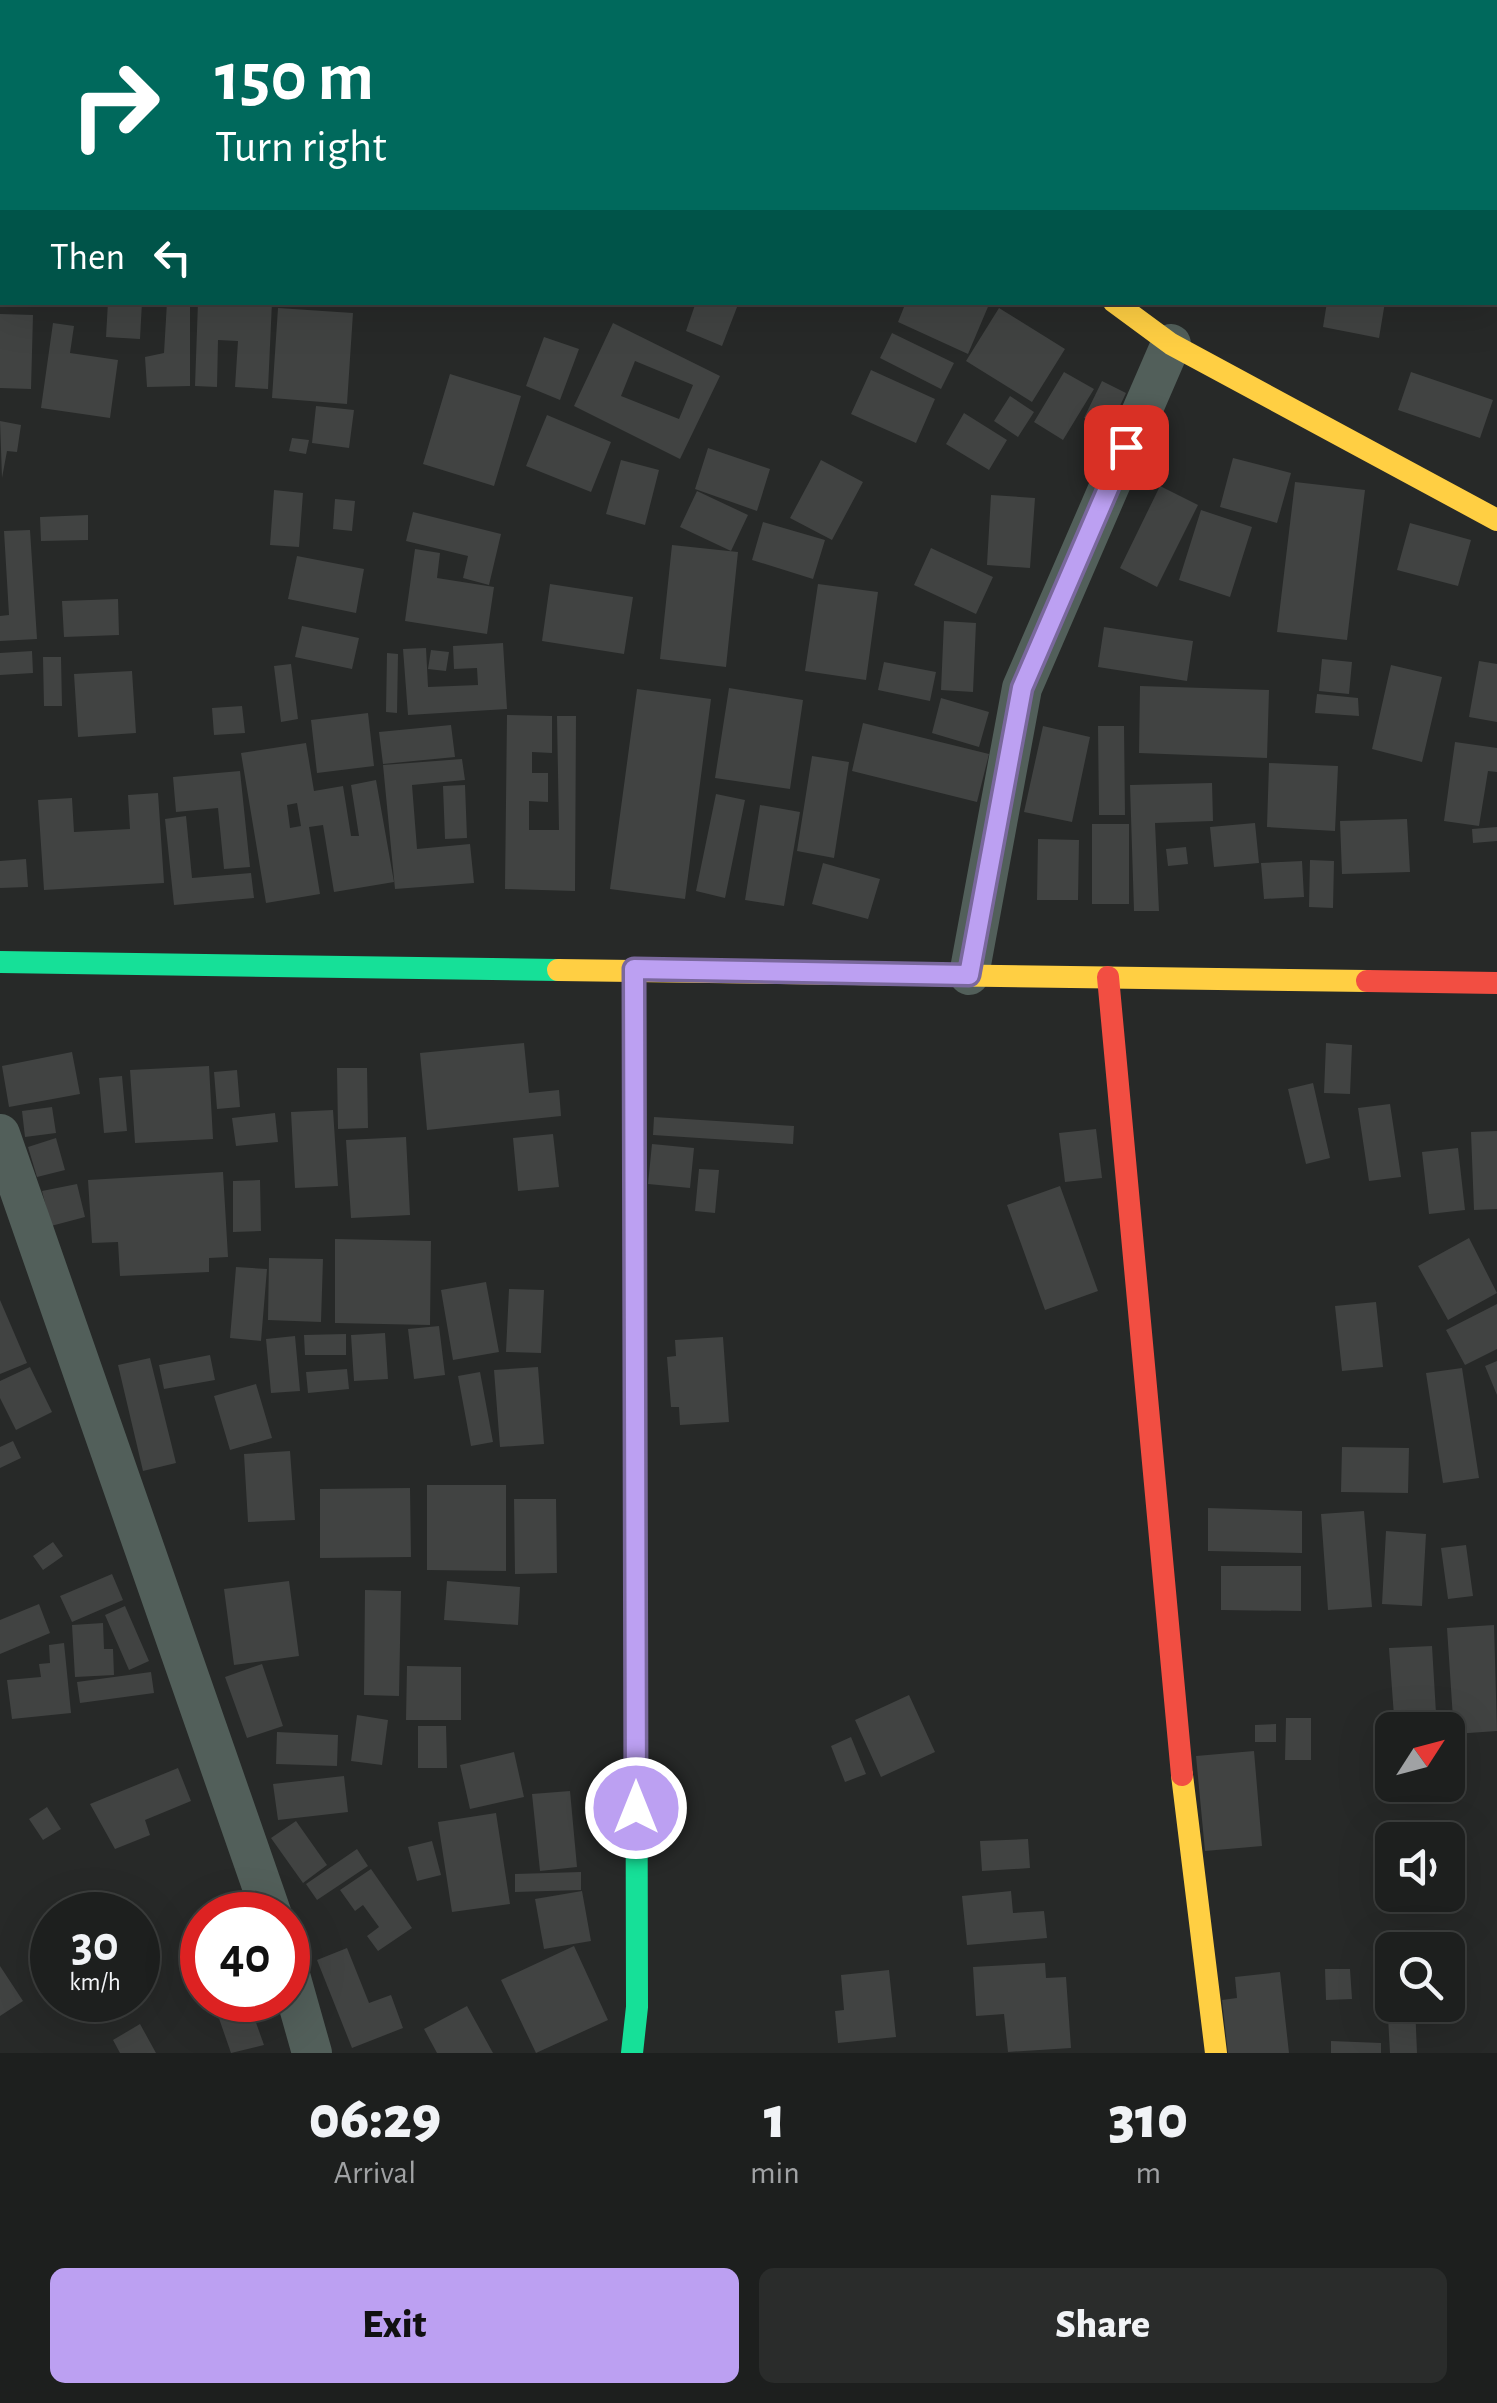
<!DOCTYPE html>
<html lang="en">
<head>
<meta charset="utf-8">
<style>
  :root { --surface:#1d1f1e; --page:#2a2c2b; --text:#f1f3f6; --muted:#a0a2a4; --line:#3b3d3c; --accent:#bca0f2 }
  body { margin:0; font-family:"Alegreya Sans",sans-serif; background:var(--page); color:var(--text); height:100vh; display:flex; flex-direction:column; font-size:38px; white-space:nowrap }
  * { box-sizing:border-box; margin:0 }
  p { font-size:32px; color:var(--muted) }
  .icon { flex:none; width:55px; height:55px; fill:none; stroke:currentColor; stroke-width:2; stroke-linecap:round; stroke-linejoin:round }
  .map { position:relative; height:2053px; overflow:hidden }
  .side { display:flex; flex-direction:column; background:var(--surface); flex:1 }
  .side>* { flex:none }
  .hud { position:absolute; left:0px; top:0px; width:1498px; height:305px; box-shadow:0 10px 40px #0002,0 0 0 2px var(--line); background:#00695c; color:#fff; overflow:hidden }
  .needle { width:65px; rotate:54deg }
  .tools { position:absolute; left:1375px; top:1712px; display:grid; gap:20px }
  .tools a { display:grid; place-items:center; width:90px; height:90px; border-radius:15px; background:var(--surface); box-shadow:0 10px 40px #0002,0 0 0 2px var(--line); font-size:50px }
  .speed { position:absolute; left:30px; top:1892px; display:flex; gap:20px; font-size:50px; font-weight:700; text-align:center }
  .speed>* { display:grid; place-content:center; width:130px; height:130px; border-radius:50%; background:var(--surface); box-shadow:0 10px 40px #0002,0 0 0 2px var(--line); line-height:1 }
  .speed small { font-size:25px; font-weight:400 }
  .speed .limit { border:15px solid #d22; background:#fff; color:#111 }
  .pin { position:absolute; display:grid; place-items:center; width:85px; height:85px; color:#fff; margin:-42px; border-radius:20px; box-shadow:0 5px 15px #0006 }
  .me { position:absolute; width:110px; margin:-55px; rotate:0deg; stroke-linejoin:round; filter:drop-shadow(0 0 8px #0008) }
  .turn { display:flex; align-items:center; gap:35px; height:210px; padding:0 50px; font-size:45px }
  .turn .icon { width:130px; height:130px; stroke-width:2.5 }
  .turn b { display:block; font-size:70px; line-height:85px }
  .then { display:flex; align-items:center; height:95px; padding:0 50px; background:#0003; gap:20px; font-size:38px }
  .eta { display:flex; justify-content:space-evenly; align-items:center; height:170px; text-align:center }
  .eta b { font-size:60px; font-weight:800; line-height:70px }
  .action { display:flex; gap:20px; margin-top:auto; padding:20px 50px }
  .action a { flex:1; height:115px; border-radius:15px; background:var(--accent); color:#111; font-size:40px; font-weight:800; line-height:115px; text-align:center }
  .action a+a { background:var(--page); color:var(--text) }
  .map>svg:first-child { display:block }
  .building { fill:#414342; fill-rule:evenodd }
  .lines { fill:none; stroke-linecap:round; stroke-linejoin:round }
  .street { stroke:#525f5a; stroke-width:40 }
  .fast { stroke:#16e098; stroke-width:22 }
  .slow { stroke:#ffcf43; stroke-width:22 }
  .jam { stroke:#f24e42; stroke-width:22 }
  .route-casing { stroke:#7a689d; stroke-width:25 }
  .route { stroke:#bca0f2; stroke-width:18 }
</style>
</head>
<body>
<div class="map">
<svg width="1497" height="2053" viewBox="0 0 1497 2053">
  <rect width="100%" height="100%" fill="#272928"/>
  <path class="building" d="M108,302H142L140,339L106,337Z
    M167,302H190V386L147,387L145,357L164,353Z
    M198,302H272L268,389L235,387L238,341L218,340L217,387L195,386Z
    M696,302H739L722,346L686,331Z
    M906,302H990L968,354L898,322Z
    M1327,302H1385L1379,338L1323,327Z
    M278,308L353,313L347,404L272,398Z
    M999,308L1065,349L1032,402L966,361Z
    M0,314L33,315L31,389L0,388Z
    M53,323L74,326L70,353L118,360L110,418L41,408Z
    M613,323L720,376L680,459L574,406ZM635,361L693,385L679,419L621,396Z
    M892,333L954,363L941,389L880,358Z
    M544,337L579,349L560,400L526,386Z
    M871,370L935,399L916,443L851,414Z
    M1064,372L1094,389L1063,440L1034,422Z
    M1411,372L1493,400L1480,438L1398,410Z
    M450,374L521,396L494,486L423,464Z
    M1102,381L1126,393L1109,429L1084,418Z
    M1010,396L1034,412L1018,437L994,421Z
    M316,406L354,410L349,448L312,443Z
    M964,413L1007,440L989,470L946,444Z
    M547,415L611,442L591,492L526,466Z
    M0,421L21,425L17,452L7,451L2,478Z
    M292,438L309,440L306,454L289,451Z
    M708,448L770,469L757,511L695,489Z
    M1233,458L1291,473L1277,523L1220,507Z
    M621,460L659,470L645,525L606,514Z
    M821,460L863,482L832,540L790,518Z
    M1295,482L1365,490L1347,640L1277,632Z
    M1160,486L1198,505L1157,587L1120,568Z
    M274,490L303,493L299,547L270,545Z
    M697,491L748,515L731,551L680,527Z
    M991,495L1035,498L1030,568L987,565Z
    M335,499L355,501L352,531L333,529Z
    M1201,510L1252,527L1230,597L1179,580Z
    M413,512L501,534L489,585L463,578L468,556L406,541Z
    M88,515V540L41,541L40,517Z
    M763,522L825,540L813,579L752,560Z
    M1410,523L1471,540L1458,586L1397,570Z
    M30,530L37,639L0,641V616L9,615L4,531Z
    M672,545L738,552L726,667L660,659Z
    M931,548L993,577L976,614L914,585Z
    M415,549L440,553L437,578L494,587L487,634L405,621Z
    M297,556L364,569L356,613L288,599Z
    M550,584L633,597L624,654L542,641Z
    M818,584L878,592L866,680L805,671Z
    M118,599L119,635L64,637L62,601Z
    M944,621L976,623L973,692L941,690Z
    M302,626L359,638L352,669L295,657Z
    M1104,627L1193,641L1187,681L1098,667Z
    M503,643L507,709L408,715L403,649L426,648L428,687L478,685L477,668L454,669L453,646Z
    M431,650L449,652L446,671L428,669Z
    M32,651L33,673L0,675V653Z
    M387,653L398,654L397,713L386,712Z
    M43,657H61L62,706H44Z
    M1322,659L1352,662L1349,694L1319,691Z
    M1479,661L1497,664V722L1469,717Z
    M884,662L936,672L930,701L878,690Z
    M291,664L298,719L281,722L274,666Z
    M1391,665L1442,677L1422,762L1372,749Z
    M132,671L136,733L78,737L74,674Z
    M1140,686L1269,690L1267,758L1139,753Z
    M729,688L803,700L790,789L715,778Z
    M637,689L711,699L685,899L610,889Z
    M1317,694L1358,698L1359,716L1315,713Z
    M941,698L989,712L979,747L932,733Z
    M242,706L245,733L214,735L212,708Z
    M368,713L374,766L317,773L311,720Z
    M507,715L552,716V753L532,752V773H548V802L529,801V830H559L557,716H576L575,891L505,889Z
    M863,723L989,754L977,802L852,771Z
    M451,725L455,757L383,764L379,732Z
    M1043,726L1090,737L1072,822L1024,812Z
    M1098,726H1124L1125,815H1099Z
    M1455,742L1497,748V772L1488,771L1479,826L1444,821Z
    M306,743L314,791L343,786L351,836H359L351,785L376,780L394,882L334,892L323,825L309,827L320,894L266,903L241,753ZM297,803L301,826L290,828L287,805Z
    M812,756L849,762L834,858L797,851Z
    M462,759L465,780L412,785L417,849L470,844L474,883L395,889L383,765Z
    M1269,763L1338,766L1335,831L1267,827Z
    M240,771L250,867L224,869L218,808L176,812L173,777Z
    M1212,783L1213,821L1155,823L1159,911H1134L1130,785Z
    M465,785L467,838L445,839L443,786Z
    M158,793L164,883L44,890L38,800L72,798L74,832L130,829L128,795Z
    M716,794L745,800L725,898L696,891Z
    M760,805L800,812L784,906L745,900Z
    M186,816L192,878L251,873L254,898L174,905L165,819Z
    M1407,819L1410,872L1342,874L1340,821Z
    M1255,823L1259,863L1214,867L1210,827Z
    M1092,824H1129V904H1092Z
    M1497,827V841L1473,843L1472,829Z
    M1038,839L1079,840L1078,900H1037Z
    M1186,847L1188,864L1168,866L1166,849Z
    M26,859L28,887L0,888V861Z
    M1310,860L1334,861L1333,908L1309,907Z
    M1302,861L1304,897L1264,899L1261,863Z
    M823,863L880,879L868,919L812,904Z
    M524,1043L529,1093L559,1090L561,1116L427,1130L420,1053Z
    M1326,1043L1352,1045L1350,1094L1324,1093Z
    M72,1052L80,1094L9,1107L2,1066Z
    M209,1066L213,1139L135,1143L130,1070Z
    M337,1068H367L368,1128L338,1129Z
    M237,1070L240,1107L217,1109L214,1072Z
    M122,1076L127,1131L104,1133L99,1078Z
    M1313,1083L1330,1158L1306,1164L1288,1089Z
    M1390,1104L1401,1177L1369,1181L1358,1108Z
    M52,1107L56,1133L25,1137L22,1111Z
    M333,1110L338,1186L295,1188L291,1112Z
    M275,1113L278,1142L236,1146L232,1118Z
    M654,1117L794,1126L793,1144L653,1135Z
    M1096,1129L1102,1178L1065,1182L1059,1133Z
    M1497,1131V1209L1474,1210L1471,1132Z
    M553,1134L559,1187L518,1191L513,1138Z
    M406,1137L410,1215L351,1218L346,1140Z
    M56,1138L65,1170L37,1177L28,1147Z
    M652,1144L694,1148L690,1188L648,1184Z
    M1458,1148L1465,1210L1429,1214L1422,1152Z
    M699,1169L719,1170L715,1213L695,1211Z
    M223,1172L228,1257L209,1258V1272L120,1276L118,1242L92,1243L88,1180Z
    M260,1180L261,1231L233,1232V1181Z
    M77,1184L85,1217L51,1226L42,1191Z
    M1060,1186L1098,1291L1045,1310L1007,1205Z
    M1469,1238L1497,1293L1448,1320L1418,1266Z
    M335,1239L431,1241L430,1325L335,1323Z
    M269,1258L323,1259L321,1322L268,1320Z
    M236,1267L267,1269L261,1341L230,1338Z
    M486,1282L499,1352L453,1360L441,1290Z
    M509,1289L544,1290L541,1353L506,1352Z
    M0,1300L27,1363L0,1374Z
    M1376,1302L1383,1367L1342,1371L1335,1306Z
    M1497,1304V1349L1465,1365L1446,1330Z
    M439,1326L445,1375L414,1379L408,1329Z
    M385,1333L388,1379L354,1381L351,1335Z
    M346,1334V1355H305L304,1335Z
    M295,1336L300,1391L271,1393L266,1339Z
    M723,1337L729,1422L680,1425L679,1407H671L667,1357L676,1356L675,1340Z
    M210,1355L215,1380L164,1389L159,1365Z
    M150,1358L176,1463L143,1471L118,1365Z
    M1497,1361V1395L1485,1366Z
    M30,1367L52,1412L16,1430L0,1398V1381Z
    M538,1367L544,1444L500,1447L494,1370Z
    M1462,1368L1479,1478L1443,1483L1426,1373Z
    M347,1369L349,1389L308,1393L306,1372Z
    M480,1372L493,1442L471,1446L458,1376Z
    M256,1384L272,1438L230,1450L214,1396Z
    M13,1441L21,1458L0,1468V1447Z
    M1342,1447L1409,1448L1408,1493L1341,1492Z
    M290,1451L295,1520L248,1522L244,1454Z
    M427,1485H506V1571L427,1570Z
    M410,1488L411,1557L320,1558V1489Z
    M514,1499H556L557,1573L515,1574Z
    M1208,1508L1302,1511V1553L1208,1551Z
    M1364,1511L1372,1607L1328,1610L1321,1514Z
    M1386,1531L1426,1534L1422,1606L1382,1604Z
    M53,1542L63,1556L43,1570L33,1556Z
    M1466,1545L1473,1596L1448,1599L1441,1548Z
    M1221,1566H1301V1611L1221,1610Z
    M112,1574L123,1600L72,1622L60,1596Z
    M289,1581L299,1656L234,1665L224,1589Z
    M447,1581L520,1587L518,1625L444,1620Z
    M365,1590L401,1591L399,1696L364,1695Z
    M39,1604L50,1633L0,1654V1620Z
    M125,1606L149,1661L129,1670L105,1615Z
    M103,1623L104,1649H113L114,1675L75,1677L72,1625Z
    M1494,1625L1497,1731L1454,1734L1447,1628Z
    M64,1643L71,1713L12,1719L7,1680L41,1677L39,1664L50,1663L49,1645Z
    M1432,1646L1437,1730H1395L1389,1648Z
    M262,1664L283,1726L247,1738L225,1677Z
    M407,1666L461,1667V1720H406Z
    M151,1672L154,1693L80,1703L77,1682Z
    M909,1695L935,1752L881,1777L855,1720Z
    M357,1715L388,1720L382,1765L351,1761Z
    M1286,1718H1311V1760H1285Z
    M1276,1724V1742H1255V1725Z
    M418,1726H446L447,1768H418Z
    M277,1732L338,1735L337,1766L276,1764Z
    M851,1737L866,1774L845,1782L831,1746Z
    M1254,1751L1262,1846L1205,1851L1196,1756Z
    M514,1752L524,1797L470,1809L460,1765Z
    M178,1768L191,1801L145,1820L150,1835L115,1849L90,1804Z
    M344,1776L348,1812L278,1820L273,1784Z
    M570,1791L577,1867L540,1871L532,1794Z
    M47,1807L61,1829L43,1840L29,1819Z
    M496,1813L510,1904L452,1912L438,1822Z
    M296,1821L327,1865L303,1883L271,1838Z
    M1028,1839L1030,1868L982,1871L980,1841Z
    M432,1841L441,1875L417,1881L408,1847Z
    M357,1849L368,1866L317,1900L306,1884Z
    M371,1869L412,1928L378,1951L367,1936L379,1927L363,1905L355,1911L340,1890Z
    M581,1872V1890L515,1892V1874Z
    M582,1891L591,1941L544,1949L535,1899Z
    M1011,1891L1013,1913L1044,1911L1047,1938L967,1945L962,1896Z
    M202,1933V1984L186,1939Z
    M574,1946L608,2020L536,2053L501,1980Z
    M347,1948L369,2003L391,1995L403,2028L352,2048L317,1960Z
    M1045,1963L1046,1978L1066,1977L1071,2048L1008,2052L1004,2014L976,2016L973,1967Z
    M0,1966L23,2001L0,2016Z
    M1325,1969H1350L1352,1999L1326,2000Z
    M889,1970L896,2037L838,2043L835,2011L844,2010L841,1975Z
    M1280,1972L1289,2053H1228L1222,2000L1237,1998L1235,1977Z
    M1387,1999H1392V2005H1415L1417,2053H1390Z
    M224,2000H248L264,2045L231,2053L214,2004Z
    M467,2006L493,2053H437L424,2029Z
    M140,2024L156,2053H120L113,2040Z
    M1331,2041L1381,2043V2053H1331Z"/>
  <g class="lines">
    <path class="street" d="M552,2L553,0
      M0,102H2
      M969,975L1022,688L1171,344
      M0,1134L272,1915
      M288,1968L312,2053"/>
    <path class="fast" d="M706,0L709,2
      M0,962L558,970
      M634,969V1099
      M632,2053L637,2007L636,1518"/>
    <path class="slow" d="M1114,302L1171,344L1497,520
      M558,970L1367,981
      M1182,1775L1216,2053"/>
    <path class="jam" d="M1108,977L1182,1775
      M1367,981L1497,983
      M634,1099L636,1518"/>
  </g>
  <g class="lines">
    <defs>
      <path id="route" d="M636,1808L634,969L969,975L1022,688L1126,447"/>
    </defs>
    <use href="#route" class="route-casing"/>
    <use href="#route" class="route"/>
  </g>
</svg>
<div class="tools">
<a><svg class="needle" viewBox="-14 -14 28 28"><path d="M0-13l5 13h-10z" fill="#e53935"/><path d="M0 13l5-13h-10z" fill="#a0a2a4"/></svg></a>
<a><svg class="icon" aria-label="sound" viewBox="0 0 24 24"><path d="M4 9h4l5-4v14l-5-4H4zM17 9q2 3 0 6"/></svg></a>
<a><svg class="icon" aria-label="search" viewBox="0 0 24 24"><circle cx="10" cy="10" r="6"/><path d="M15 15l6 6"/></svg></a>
</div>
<div class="speed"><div>30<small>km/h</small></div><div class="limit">40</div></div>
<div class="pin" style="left:1126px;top:447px;background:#d93025"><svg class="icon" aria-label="arrive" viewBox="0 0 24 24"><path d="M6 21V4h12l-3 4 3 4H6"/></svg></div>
<svg class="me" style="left:636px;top:1808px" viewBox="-20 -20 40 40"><circle r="17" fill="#bca0f2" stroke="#fff" stroke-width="3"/><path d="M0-11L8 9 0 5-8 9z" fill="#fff"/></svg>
<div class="hud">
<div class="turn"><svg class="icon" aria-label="right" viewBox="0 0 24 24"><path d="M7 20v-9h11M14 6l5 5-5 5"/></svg><div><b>150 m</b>Turn right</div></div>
<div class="then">Then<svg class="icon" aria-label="left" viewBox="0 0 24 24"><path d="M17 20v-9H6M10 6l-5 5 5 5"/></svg></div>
</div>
</div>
<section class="side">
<div class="eta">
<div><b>06:29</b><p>Arrival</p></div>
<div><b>1</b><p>min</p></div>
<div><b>310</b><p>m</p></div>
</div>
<div class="action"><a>Exit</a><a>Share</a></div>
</section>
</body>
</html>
